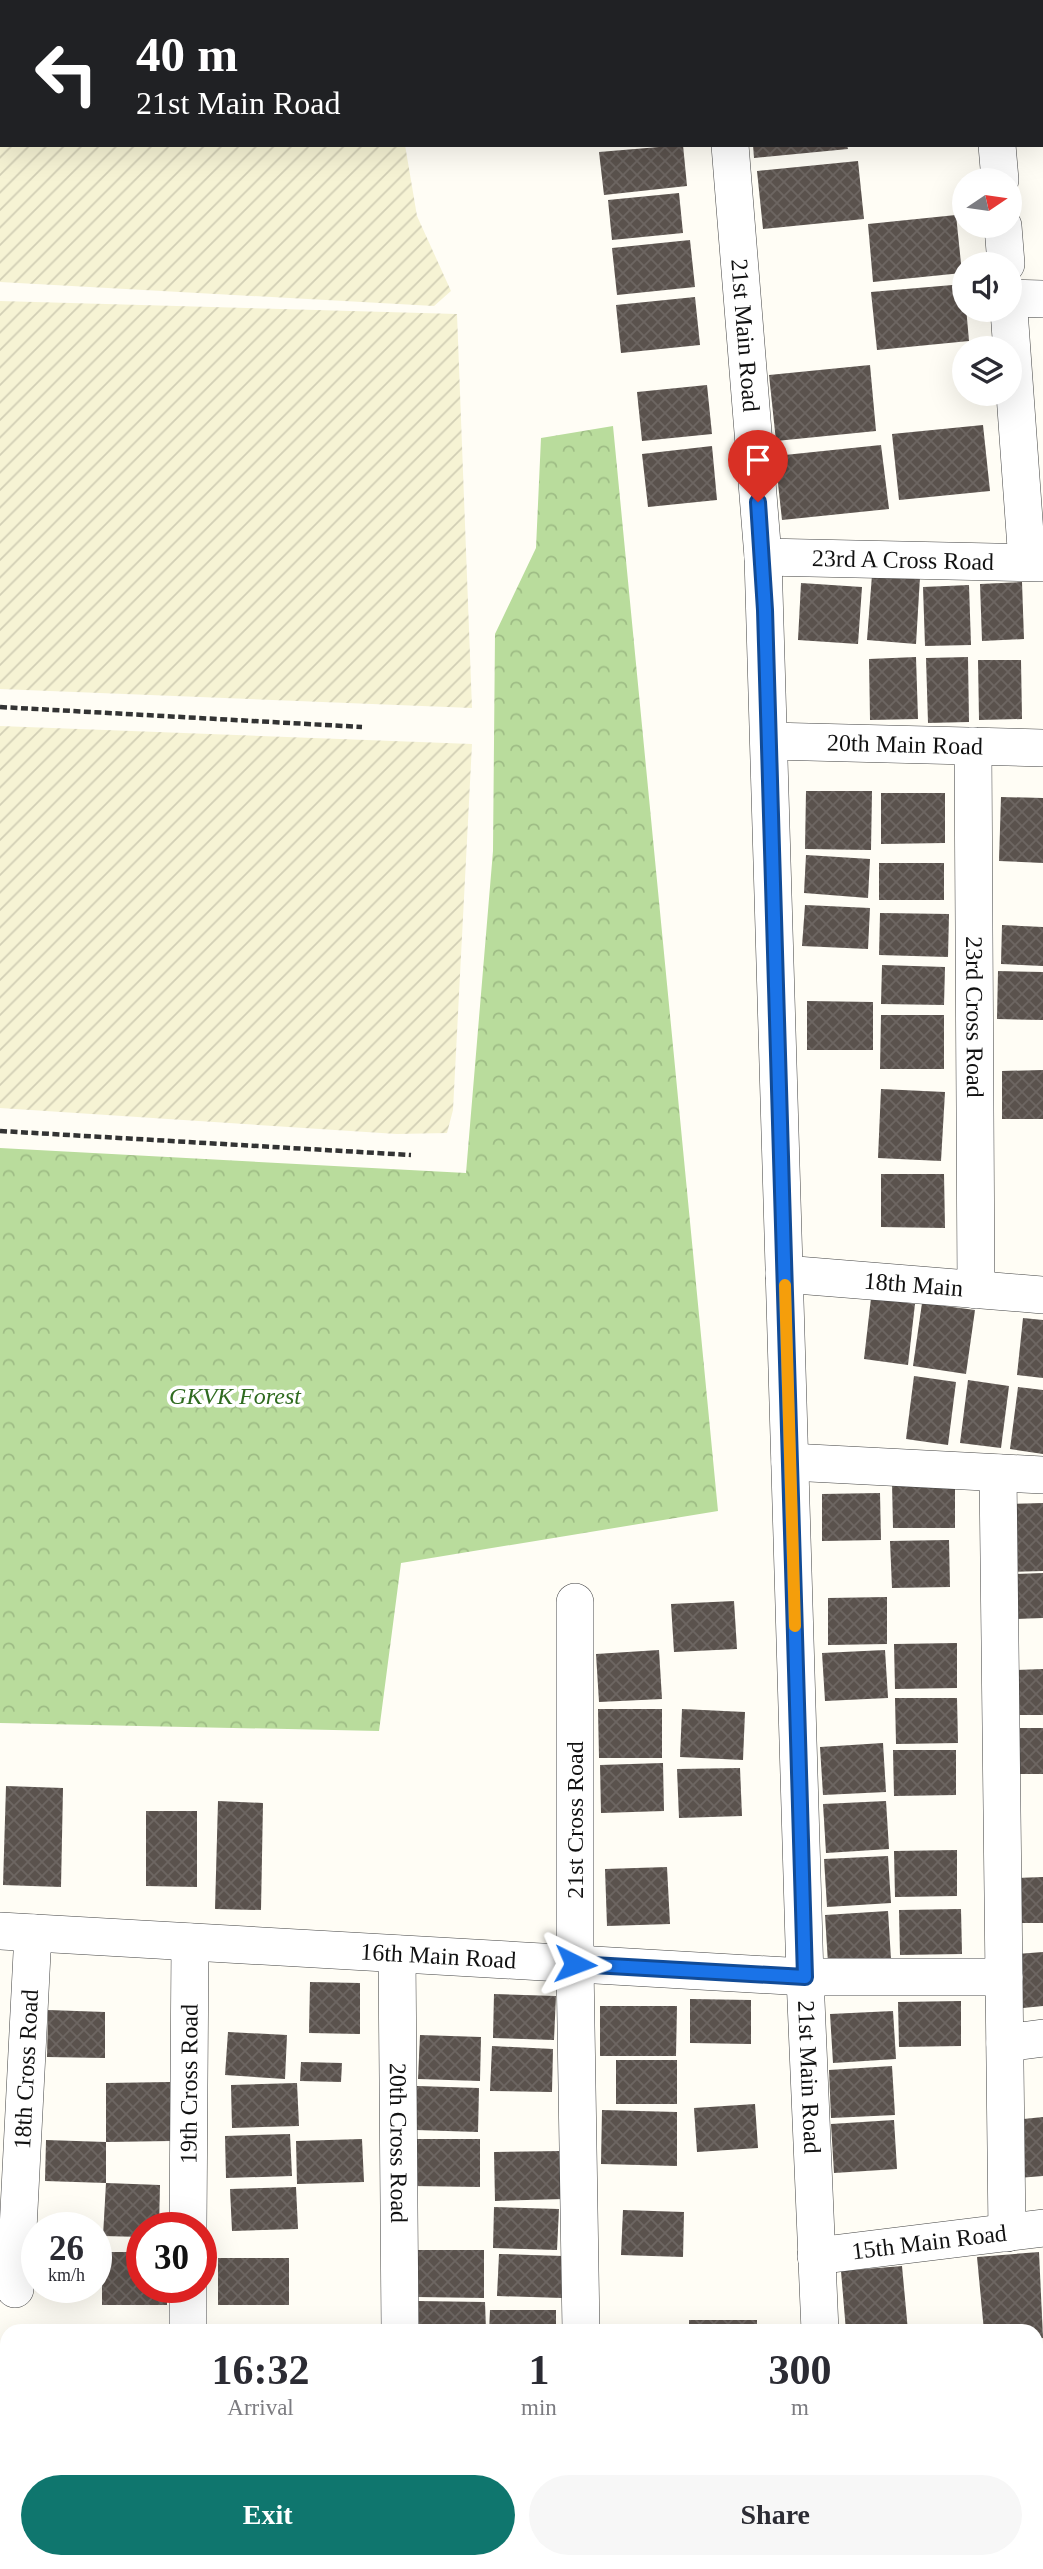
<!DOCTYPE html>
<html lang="en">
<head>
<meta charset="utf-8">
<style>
  :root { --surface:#fff; --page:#f7f7f7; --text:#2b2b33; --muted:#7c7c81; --accent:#0f766e }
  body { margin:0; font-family:"Times New Roman",serif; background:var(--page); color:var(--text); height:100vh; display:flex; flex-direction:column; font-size:26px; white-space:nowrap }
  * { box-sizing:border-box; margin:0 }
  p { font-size:23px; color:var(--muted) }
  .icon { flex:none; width:38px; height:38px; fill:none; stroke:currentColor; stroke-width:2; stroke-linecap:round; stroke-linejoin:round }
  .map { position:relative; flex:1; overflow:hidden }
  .drawer { position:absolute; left:0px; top:2324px; width:1043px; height:245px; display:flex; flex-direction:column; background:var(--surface); border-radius:21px 21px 0 0; box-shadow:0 7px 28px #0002 }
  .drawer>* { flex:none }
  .top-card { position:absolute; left:0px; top:0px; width:1043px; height:147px; box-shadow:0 7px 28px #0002; background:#202124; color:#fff; overflow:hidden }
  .needle { width:46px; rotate:77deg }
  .tools { position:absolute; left:952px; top:168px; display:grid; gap:14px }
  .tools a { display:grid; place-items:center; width:70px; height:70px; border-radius:50%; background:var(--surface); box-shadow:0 7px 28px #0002; font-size:35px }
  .speed { position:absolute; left:21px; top:2212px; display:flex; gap:14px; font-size:35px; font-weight:700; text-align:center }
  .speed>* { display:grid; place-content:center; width:91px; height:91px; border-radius:50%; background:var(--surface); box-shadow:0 7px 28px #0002; line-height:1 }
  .speed small { font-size:18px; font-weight:400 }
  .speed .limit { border:10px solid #d22; background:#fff; color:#111 }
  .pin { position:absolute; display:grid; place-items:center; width:60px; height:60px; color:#fff; margin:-72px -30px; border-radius:50% 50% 50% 0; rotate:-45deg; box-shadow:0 0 7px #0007 }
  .pin .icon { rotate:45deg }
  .me { position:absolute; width:77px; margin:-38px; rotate:93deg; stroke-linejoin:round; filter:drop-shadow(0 0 5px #0008) }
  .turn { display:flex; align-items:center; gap:24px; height:147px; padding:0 21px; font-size:32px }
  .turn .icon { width:91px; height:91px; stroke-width:2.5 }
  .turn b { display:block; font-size:49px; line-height:60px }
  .eta { display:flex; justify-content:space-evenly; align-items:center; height:119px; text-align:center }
  .eta b { font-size:42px; font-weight:700; line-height:49px }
  .primary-button { display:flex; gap:14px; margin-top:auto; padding:14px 21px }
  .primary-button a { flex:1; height:80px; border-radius:42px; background:var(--accent); color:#fff; font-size:28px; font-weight:700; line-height:80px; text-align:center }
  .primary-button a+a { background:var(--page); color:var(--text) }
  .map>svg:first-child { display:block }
  .farmland { fill:url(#farmland-furrows) }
  .forest { fill:url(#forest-crowns) }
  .building { fill:url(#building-cross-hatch) }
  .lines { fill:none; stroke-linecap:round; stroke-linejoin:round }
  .street-casing { stroke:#444; stroke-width:38 }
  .path { stroke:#333; stroke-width:4.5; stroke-dasharray:7 3.5; stroke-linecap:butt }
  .street { stroke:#fff; stroke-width:37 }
  .route-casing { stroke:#114b97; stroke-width:18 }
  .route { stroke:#1a73e8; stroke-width:12 }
  .slow { stroke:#f59e0b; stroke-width:12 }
  .labels { text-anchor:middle; stroke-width:7; stroke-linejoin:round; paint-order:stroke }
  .street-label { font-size:24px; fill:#111; stroke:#fff }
  .park-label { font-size:24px; font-style:italic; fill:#2f6b1f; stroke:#fff }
</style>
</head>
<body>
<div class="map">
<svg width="1043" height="2569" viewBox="0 0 1043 2569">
  <defs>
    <pattern id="farmland-furrows" width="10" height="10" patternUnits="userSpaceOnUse" patternTransform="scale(1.75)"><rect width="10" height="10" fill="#f6f3d4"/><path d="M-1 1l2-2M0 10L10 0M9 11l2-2" fill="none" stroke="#d2cfb5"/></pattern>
    <pattern id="forest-crowns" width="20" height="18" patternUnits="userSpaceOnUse" patternTransform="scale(1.75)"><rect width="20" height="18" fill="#b9dc9c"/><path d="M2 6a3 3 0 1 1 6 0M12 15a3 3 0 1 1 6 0" fill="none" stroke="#9ebc85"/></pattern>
    <pattern id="building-cross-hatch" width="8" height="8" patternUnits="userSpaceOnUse" patternTransform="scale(1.75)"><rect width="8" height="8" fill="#5a524d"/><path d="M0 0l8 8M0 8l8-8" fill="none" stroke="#6d6662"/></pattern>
  </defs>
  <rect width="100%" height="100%" fill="#fffdf5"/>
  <path class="farmland" d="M0,0H415L2,2V145H405L417,216L451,291L434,306L0,282Z
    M0,301L457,314L472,708L0,689Z
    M0,726L472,744L453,1110L447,1133L397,1134L0,1108Z"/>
  <path class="forest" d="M613,426L718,1511L401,1563L379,1731L0,1723V1148L466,1173L493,851L495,634L536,548L541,438Z"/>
  <path class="building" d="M683,145L687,186L604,195L599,152Z
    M753,145H847L848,149L754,158Z
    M858,161L864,219L763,229L757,171Z
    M679,193L683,233L612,240L608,200Z
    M956,215L962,273L873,282L868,224Z
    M690,240L695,287L617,295L612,248Z
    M964,284L969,341L877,350L871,292Z
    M695,297L700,345L621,353L616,305Z
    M870,365L876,431L776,441L769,375Z
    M707,385L712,434L642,441L637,392Z
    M983,425L990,491L899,500L892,434Z
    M881,445L889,509L782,520L775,456Z
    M712,446L717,500L648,507L642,454Z
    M872,575L920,577L916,644L867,640Z
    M1022,582L1024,639L982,641L980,584Z
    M801,583L862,587L858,644L798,640Z
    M969,585L971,645L925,646L923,587Z
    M916,657L918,719L870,720L869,659Z
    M968,657L969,722L928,723L926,658Z
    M978,660H1021L1022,719L979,720Z
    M806,791H872L871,850L805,849Z
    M881,793H945V843L881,844Z
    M1001,797L1043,798V863L999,861Z
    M806,855L870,859L868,898L804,893Z
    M879,863H944V900H879Z
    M805,905L870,908L868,949L802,946Z
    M880,913L949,914L948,957L879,955Z
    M1002,925L1043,927V966L1001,964Z
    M882,965L945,967L944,1005L881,1004Z
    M998,971L1043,972V1020L997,1019Z
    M807,1001L873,1002V1050H807Z
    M881,1015H944V1069H880Z
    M1043,1070V1119H1002V1071Z
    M881,1089L945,1092L941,1161L878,1158Z
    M881,1174H944L945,1228L881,1227Z
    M871,1298L915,1304L908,1365L864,1359Z
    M922,1303L975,1310L966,1374L913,1366Z
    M1023,1318L1043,1320V1378L1017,1375Z
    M914,1376L956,1382L948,1445L906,1439Z
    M968,1380L1009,1386L1001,1448L960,1443Z
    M1018,1387L1043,1390V1454L1010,1449Z
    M955,1482V1528H893L892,1483Z
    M880,1493L881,1540L822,1541V1494Z
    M1043,1503V1571L1009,1572L1007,1504Z
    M949,1540L950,1587L892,1588L890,1541Z
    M1043,1573V1618L1016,1619L1015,1574Z
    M887,1597V1644L828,1645V1598Z
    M734,1601L737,1649L674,1652L671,1604Z
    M957,1643V1688L895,1689L894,1644Z
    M659,1650L662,1699L599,1702L596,1654Z
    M885,1650L888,1698L825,1701L822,1653Z
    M1043,1669V1715H1013V1670Z
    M895,1698H957L958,1743L896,1744Z
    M598,1709H662V1758H599Z
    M682,1709L745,1712L743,1760L680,1757Z
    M1015,1728H1043V1774H1016Z
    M883,1743L886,1792L823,1795L820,1747Z
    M893,1750H956V1795L894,1796Z
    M663,1763L664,1811L601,1813L600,1765Z
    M740,1768L742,1816L679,1818L677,1769Z
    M6,1786L63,1788L61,1887L3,1885Z
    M218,1801L263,1803L261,1910L215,1909Z
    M886,1801L889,1849L826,1853L823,1804Z
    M146,1811H197V1887L146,1886Z
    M957,1850V1896L895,1897L894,1851Z
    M888,1856L891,1903L827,1907L824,1859Z
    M667,1867L670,1924L607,1926L605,1869Z
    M1043,1877V1923H1016V1878Z
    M961,1909L962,1954L900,1955L899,1910Z
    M888,1911L891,1959L828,1963L825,1915Z
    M1043,1952V2006L1023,2008L1017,1954Z
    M310,1982L360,1983V2034L309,2033Z
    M494,1994L556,1996L554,2040L493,2038Z
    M690,1999L751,2000V2044L690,2043Z
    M961,2001V2046L899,2047L898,2002Z
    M600,2006H677L676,2056H600Z
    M48,2010L105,2012V2058L47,2057Z
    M893,2011L896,2059L833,2063L830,2014Z
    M228,2032L287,2035L285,2079L225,2075Z
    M420,2035L481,2037L480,2081L418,2079Z
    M492,2046L553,2049L552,2092L490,2091Z
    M616,2060H677V2104H616Z
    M301,2062L342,2063L341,2082L300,2081Z
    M892,2066L895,2115L831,2118L829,2070Z
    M170,2082L171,2141L106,2142V2183L45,2181L46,2140L106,2142V2083Z
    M297,2083L299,2126L232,2128L231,2085Z
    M417,2086L479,2088L478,2132L416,2130Z
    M755,2104L758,2148L697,2152L694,2108Z
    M602,2110L677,2112V2166L601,2164Z
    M1043,2117V2176L1018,2178L1013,2120Z
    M894,2120L897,2169L834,2173L831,2124Z
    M290,2134L292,2176L226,2178L225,2136Z
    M362,2139L364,2182L297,2184L296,2141Z
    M412,2139H480V2187L412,2186Z
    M562,2151L564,2199L495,2201L494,2152Z
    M106,2183L160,2185L159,2228H142V2237L103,2236Z
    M296,2187L298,2229L232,2231L230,2189Z
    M494,2207L559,2209L557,2250L493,2248Z
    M623,2210L684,2212L683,2257L621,2255Z
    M417,2250H484V2298L417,2297Z
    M102,2252H142V2287H167V2305H102Z
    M1039,2252L1043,2338L1036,2339V2331H984L977,2257Z
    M499,2254L563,2256L562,2298L497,2296Z
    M218,2258H289V2305H218Z
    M902,2266L908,2331H846L841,2271Z
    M418,2301L485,2302L486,2331H418Z
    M490,2310H556V2331H489Z
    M689,2320H757V2331H689Z
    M1036,2360H1042L1043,2370V2447H1036Z"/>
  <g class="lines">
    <defs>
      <g id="street">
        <path d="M718,0V2"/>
        <path d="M987,0V2"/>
        <path d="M1041,69H1043"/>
        <path id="s1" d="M730,145L763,557L805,1977L820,2331"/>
        <path d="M997,145L1000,180"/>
        <path d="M1003,226L1006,264"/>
        <path d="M1010,298L1043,299"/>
        <path d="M1009,310L1027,562"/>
        <path id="s2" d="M763,557L1043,563"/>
        <path id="s3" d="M769,741L1043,748"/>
        <path id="s4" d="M973,746L976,1290"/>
        <path id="s5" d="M784,1274L1043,1295"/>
        <path d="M790,1462L1043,1475"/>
        <path d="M998,1473L1007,2233"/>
        <path d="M575,1602V1964L581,2331"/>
        <path id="s6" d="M0,1931L805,1977H1004"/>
        <path id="s7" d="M397,1954L400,2331"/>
        <path d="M1005,2043L1043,2038"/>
        <path id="s8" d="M188,2228L190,1942"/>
        <path id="s9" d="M816,2256L1043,2228"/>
        <path id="s10" d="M15,2289L33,1933"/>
        <path d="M188,2330V2287"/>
        <path d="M1036,2512L1043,2511"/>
        <path d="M831,2562V2569"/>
        <path d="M577,2569L634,2562"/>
      </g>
    </defs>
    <use href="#street" class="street-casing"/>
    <path class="path" d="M0,707L362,727
      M0,1131L411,1155"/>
    <use href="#street" class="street"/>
  </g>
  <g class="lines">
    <defs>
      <path id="route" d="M575,1964L805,1977L765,610L758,502"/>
    </defs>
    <use href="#route" class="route-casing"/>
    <use href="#route" class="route"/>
    <path class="slow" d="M785,1285L795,1626"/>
  </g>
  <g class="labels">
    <g class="street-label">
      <text dy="8" stroke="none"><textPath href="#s1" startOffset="191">21st Main Road</textPath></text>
      <text dy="8" stroke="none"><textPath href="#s2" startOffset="140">23rd A Cross Road</textPath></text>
      <text dy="8" stroke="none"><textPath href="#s3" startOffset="136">20th Main Road</textPath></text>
      <text dy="8" stroke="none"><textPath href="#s4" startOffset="271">23rd Cross Road</textPath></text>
      <text dy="8" stroke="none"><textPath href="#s5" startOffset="130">18th Main</textPath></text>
      <text transform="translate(575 1820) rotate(-90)" y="8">21st Cross Road</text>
      <text dy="8" stroke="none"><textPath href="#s6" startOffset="439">16th Main Road</textPath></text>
      <text dy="8" stroke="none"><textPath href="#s10" startOffset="220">18th Cross Road</textPath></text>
      <text dy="8" stroke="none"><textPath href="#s1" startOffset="1934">21st Main Road</textPath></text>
      <text dy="8" stroke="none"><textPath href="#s8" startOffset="144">19th Cross Road</textPath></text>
      <text dy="8" stroke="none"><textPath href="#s7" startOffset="189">20th Cross Road</textPath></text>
      <text dy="8" stroke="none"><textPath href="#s9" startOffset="114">15th Main Road</textPath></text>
    </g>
    <g class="park-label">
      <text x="235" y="1404">GKVK Forest</text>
    </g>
  </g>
</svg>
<div class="tools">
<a><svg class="needle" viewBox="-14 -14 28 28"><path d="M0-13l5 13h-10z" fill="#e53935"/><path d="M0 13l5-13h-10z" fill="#7c7c81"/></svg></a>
<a><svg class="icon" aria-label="sound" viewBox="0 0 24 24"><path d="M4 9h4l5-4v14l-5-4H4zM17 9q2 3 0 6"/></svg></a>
<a><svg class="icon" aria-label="layers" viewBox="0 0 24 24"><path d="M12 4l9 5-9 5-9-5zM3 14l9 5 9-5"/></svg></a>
</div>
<div class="speed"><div>26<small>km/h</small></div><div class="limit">30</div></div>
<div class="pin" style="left:758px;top:502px;background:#d93025"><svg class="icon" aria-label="arrive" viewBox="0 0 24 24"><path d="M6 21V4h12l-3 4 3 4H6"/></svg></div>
<svg class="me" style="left:575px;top:1964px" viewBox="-20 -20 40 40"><path d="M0-17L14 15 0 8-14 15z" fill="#1a73e8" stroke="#fff" stroke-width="4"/></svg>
<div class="top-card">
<div class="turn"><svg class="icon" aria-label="left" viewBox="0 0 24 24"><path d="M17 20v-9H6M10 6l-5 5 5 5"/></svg><div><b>40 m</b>21st Main Road</div></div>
</div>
<section class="drawer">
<div class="eta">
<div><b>16:32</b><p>Arrival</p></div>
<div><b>1</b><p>min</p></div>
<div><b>300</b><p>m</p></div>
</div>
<div class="primary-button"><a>Exit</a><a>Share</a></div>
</section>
</div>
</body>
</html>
